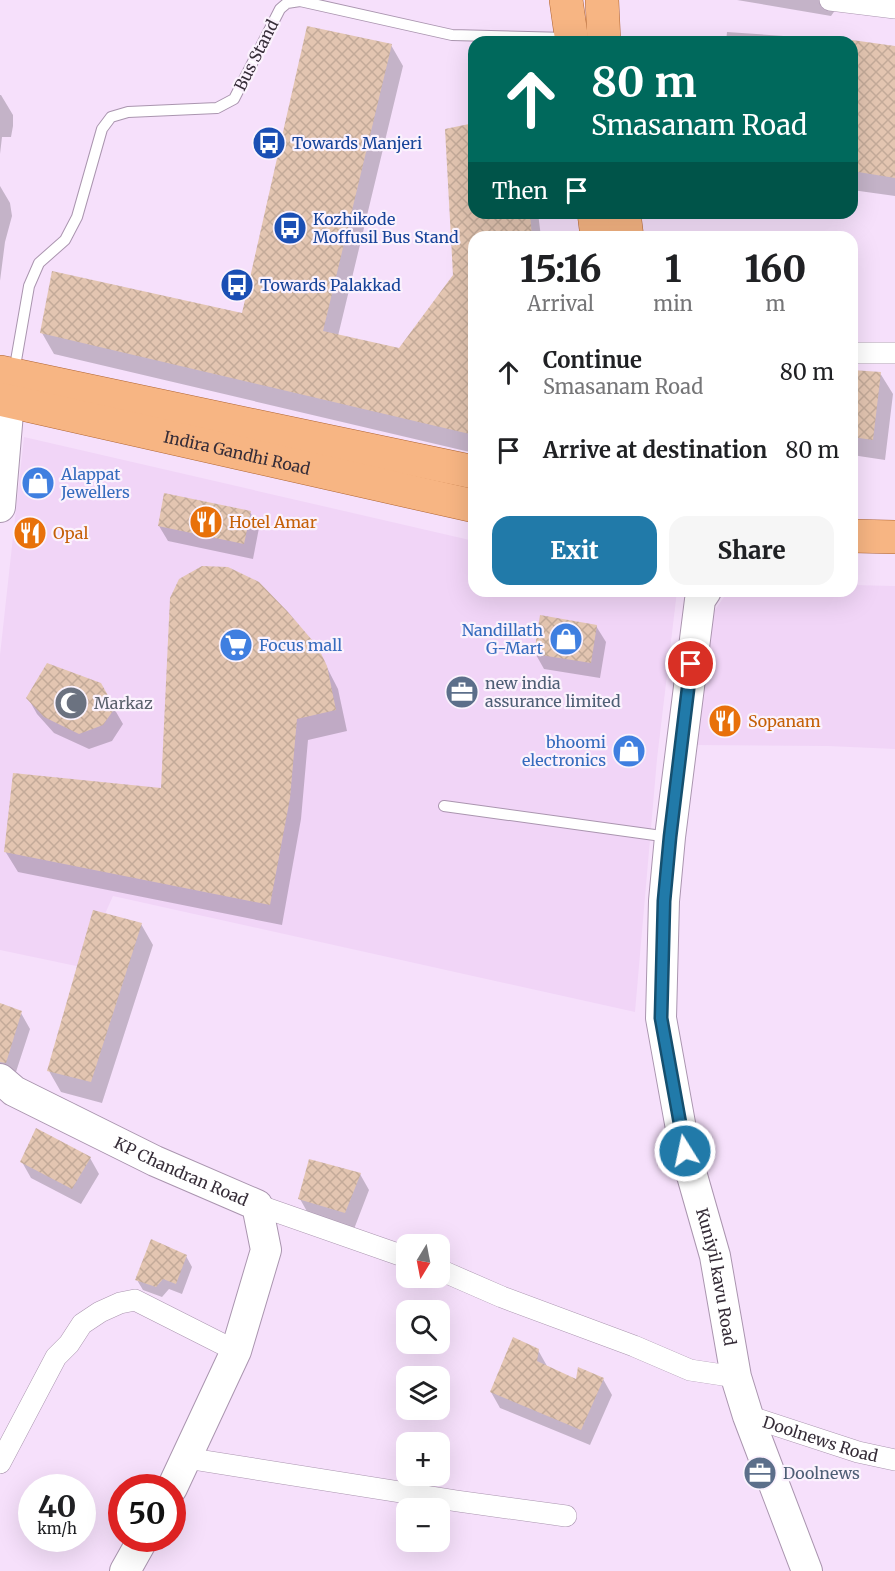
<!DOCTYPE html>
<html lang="en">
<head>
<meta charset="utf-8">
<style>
  :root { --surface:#fff; --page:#f6f6f6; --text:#202124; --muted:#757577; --accent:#217aa9 }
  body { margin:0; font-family:Merriweather,serif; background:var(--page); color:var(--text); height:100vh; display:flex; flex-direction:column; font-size:22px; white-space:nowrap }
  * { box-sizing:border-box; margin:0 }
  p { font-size:20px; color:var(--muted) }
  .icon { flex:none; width:33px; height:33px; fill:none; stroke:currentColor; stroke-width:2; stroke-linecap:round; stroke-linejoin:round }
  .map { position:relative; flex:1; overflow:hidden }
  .details { position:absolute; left:468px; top:231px; width:390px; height:366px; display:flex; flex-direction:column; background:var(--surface); border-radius:18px; box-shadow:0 6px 24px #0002 }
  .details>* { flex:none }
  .guide { position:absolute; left:468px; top:36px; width:390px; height:183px; border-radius:18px; box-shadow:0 6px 24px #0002; background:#00695c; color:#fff; overflow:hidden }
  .needle { width:39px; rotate:190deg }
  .buttons { position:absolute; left:396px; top:1234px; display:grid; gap:12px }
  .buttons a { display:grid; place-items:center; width:54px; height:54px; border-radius:12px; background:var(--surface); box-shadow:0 6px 24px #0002; font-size:30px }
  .speed { position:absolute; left:18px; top:1474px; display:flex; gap:12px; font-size:30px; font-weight:700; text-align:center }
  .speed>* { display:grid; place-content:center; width:78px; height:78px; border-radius:50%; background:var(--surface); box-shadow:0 6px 24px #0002; line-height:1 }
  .speed small { font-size:15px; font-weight:400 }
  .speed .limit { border:9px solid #d22; background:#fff; color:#111 }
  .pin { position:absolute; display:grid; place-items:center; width:51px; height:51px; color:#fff; margin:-26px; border:3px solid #fff; border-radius:50%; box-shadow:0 2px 6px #0007 }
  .me { position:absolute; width:66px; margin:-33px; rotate:350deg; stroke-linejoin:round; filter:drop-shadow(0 0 4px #0008) }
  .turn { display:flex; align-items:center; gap:21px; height:126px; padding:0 24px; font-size:27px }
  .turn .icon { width:78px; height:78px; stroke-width:2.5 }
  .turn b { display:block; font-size:42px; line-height:51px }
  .then { display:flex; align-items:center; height:57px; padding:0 24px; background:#0003; gap:12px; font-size:22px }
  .eta { display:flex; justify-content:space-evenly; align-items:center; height:102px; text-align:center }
  .eta b { font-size:36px; font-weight:800; line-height:42px }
  .primary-button { display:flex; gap:12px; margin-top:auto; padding:12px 24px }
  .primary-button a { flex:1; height:69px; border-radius:18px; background:var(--accent); color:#fff; font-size:24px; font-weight:800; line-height:69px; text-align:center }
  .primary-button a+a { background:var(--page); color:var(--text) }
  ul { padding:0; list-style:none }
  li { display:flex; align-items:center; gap:18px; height:78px; padding:0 24px }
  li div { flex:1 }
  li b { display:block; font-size:22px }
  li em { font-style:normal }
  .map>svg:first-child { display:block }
  .built { fill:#f1d5f7 }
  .shadow { fill:#0003 }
  .building { fill:url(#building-cross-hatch) }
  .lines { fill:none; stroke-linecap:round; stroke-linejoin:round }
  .lane-casing { stroke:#aa95af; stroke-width:12 }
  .street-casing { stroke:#aa95af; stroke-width:22 }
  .secondary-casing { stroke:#aa95af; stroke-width:32 }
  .primary-casing { stroke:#b06533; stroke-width:34 }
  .lane { stroke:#fff; stroke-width:10 }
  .street { stroke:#fff; stroke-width:21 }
  .secondary { stroke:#fff; stroke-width:30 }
  .primary { stroke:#f7b583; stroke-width:33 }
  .route-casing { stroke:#154f6e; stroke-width:15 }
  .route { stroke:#217aa9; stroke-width:10 }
  .labels { text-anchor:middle; stroke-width:4.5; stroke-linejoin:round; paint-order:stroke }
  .street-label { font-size:16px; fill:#362d38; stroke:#fbf2fd }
  .transit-label { font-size:16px; fill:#164399; stroke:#fbf2fd; text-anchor:start }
  .shop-label { font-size:16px; fill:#366cbe; stroke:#fbf2fd; text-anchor:start }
  .food-label { font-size:16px; fill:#c56008; stroke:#fbf2fd; text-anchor:start }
  .service-label { font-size:16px; fill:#4e5e75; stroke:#fbf2fd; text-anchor:start }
  .worship-label { font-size:16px; fill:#5b616d; stroke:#fbf2fd; text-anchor:start }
</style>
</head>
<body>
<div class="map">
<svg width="895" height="1571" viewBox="0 0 895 1571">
  <defs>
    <pattern id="building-cross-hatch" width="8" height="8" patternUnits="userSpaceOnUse" patternTransform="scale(1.5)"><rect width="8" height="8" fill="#e3c5b1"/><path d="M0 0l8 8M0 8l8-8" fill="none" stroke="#c3aa99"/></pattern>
  </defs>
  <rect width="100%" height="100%" fill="#f6e0fb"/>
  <path class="built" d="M24,437L474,541V591H677L657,759L635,1012L113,896L81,967L0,950V655Z
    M852,585L895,586V749L828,746L693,745L706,623L728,591H852Z"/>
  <path class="shadow" d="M737,0H881L836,9L831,16Z
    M727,32L841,40L895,48V196L852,190V42H726Z
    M391,45L403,66L338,336L400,350L454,275L474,124V213H538L541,237H474V453L54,354L42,333L243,315Z
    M0,95H1L13,115V126L11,137H2L0,154Z
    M0,186L10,203L12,216L5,242L0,281Z
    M852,371L880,373L893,394L885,460L852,455Z
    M250,512L259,528L253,559L168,541L159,526Z
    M596,626L606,642L600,678L544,669L535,653Z
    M317,648L338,689L347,731L308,740L301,819L282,925L18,872L5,851L163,789Z
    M100,684L123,724L112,741L89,749L54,733L37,714L28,698Z
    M141,924L153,945L102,1103L61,1092L49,1071Z
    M0,1004L21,1013L30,1029L14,1078L0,1077Z
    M90,1158L99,1174L81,1204L31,1178L22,1162Z
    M360,1174L369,1190L354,1229L309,1215L300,1199Z
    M186,1256L192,1267L182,1294L169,1289L162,1297L143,1290L137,1280Z
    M538,1350L547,1366L578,1382L603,1379L612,1395L590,1445L500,1408L491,1392Z"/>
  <path class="building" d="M307,26L392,44L323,331L399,348L453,275L445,129L474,123V213H530L532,237H474V435L40,333L52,271L242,313Z
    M852,40L895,46V178L852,171Z
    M852,370L881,372L873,440L852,437Z
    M164,493L251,511L244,544L158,526Z
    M202,566L228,567L259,582L288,612L318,647L327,666L336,710L297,719L290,798L270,905L4,852L13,773L161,788L170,598L179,579Z
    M540,615L597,625L591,663L534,654Z
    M47,663L101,683L115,708L103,725L79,734L44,717L26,698Z
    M93,910L142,923L91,1082L47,1071Z
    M0,1003L22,1011L6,1063L0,1062Z
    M36,1128L91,1157L72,1189L20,1162Z
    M309,1159L361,1173L345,1213L298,1199Z
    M151,1239L187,1255L176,1284L163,1279L156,1287L135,1280Z
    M513,1337L539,1349L537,1361L576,1379L578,1367L604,1378L581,1430L490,1392Z"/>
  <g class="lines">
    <defs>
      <path id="lane" d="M14,372L29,286L39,263L65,240L77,217L102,129L111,117L128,112L217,108L234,99L280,9L287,3L300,1L452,35L568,38
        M444,806L669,837"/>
      <g id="street">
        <path d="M830,0L895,8"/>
        <path d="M852,353H895"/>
        <path d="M257,1205L406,1257"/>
        <path d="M440,1270L502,1297L634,1346L690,1370L736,1377"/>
        <path id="s1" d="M748,1416L858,1452L895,1460"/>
        <path d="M186,1458L457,1501L566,1516"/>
        <path d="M0,1463L56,1357L69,1344L82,1324L100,1312L120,1303L135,1300L236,1351"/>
      </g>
      <g id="secondary">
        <path d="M0,507L9,401"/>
        <path id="s2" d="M706,591L700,600L670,837L664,901L661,1018L685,1151L715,1256L736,1377L748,1416L807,1571"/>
        <path id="s3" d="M0,1079L14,1091L155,1161L257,1205L266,1250L236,1351L172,1488"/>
        <path d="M125,1571L143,1539"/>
      </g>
      <g id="primary">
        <path d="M566,0L572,42"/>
        <path d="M602,0L604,42"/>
        <path d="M594,213L597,237"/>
        <path d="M624,213L627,237"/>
        <path d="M0,372L474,472"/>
        <path id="s4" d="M0,399L474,506"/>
        <path d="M852,536L895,537"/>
      </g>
    </defs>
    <use href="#lane" class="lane-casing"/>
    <use href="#street" class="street-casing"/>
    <use href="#secondary" class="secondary-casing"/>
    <use href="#primary" class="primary-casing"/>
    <use href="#lane" class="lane"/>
    <use href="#street" class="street"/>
    <use href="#secondary" class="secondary"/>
    <use href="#primary" class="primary"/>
  </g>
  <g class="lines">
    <defs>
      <path id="route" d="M685,1151L661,1018L664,901L670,837L691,664"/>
    </defs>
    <use href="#route" class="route-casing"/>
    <use href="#route" class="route"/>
  </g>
  <defs>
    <symbol id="bus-disc" viewBox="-11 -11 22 22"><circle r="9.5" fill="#1a4fb4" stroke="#fbf2fd"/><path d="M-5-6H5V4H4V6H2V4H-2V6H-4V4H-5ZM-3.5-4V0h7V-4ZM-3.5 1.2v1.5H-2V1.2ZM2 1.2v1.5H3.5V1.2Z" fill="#fff"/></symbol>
    <symbol id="shop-disc" viewBox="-11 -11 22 22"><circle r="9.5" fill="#3f7fe0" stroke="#fbf2fd"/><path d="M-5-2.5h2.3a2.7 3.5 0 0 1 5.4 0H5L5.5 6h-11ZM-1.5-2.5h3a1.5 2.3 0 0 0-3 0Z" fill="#fff"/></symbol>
    <symbol id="restaurant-disc" viewBox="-11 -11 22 22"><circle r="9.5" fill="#e8710a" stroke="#fbf2fd"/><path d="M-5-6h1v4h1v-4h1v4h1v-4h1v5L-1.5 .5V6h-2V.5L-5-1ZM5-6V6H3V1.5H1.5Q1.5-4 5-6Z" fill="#fff"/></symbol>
    <symbol id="supermarket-disc" viewBox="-11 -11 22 22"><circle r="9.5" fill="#3f7fe0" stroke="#fbf2fd"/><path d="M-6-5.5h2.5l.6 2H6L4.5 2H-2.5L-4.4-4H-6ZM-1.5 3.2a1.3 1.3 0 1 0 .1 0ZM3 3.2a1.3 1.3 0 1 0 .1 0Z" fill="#fff"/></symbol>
    <symbol id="office-disc" viewBox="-11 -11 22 22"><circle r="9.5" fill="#5c6f8a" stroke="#fbf2fd"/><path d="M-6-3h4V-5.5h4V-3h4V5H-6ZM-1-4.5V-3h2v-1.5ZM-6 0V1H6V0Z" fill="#fff"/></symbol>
    <symbol id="mosque-disc" viewBox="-11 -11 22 22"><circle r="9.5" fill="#6b7280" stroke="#fbf2fd"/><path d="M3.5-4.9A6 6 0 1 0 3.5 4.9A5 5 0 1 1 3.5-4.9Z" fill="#fff"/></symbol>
  </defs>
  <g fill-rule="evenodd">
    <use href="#bus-disc" x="250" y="124" width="38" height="38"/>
    <use href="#bus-disc" x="271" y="209" width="38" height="38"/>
    <use href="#bus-disc" x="218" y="266" width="38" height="38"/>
    <use href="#shop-disc" x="19" y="464" width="38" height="38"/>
    <use href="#restaurant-disc" x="187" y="503" width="38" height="38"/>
    <use href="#restaurant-disc" x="11" y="514" width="38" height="38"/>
    <use href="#shop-disc" x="547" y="620" width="38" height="38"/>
    <use href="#supermarket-disc" x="217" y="626" width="38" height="38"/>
    <use href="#office-disc" x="443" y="673" width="38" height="38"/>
    <use href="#mosque-disc" x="52" y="684" width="38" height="38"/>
    <use href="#restaurant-disc" x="706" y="702" width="38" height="38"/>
    <use href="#shop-disc" x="610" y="732" width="38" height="38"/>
    <use href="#office-disc" x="741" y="1454" width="38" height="38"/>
  </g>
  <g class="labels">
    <g class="street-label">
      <text transform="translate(256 55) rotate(-63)" y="6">Bus Stand</text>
      <text dy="6" stroke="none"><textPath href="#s4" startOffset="243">Indira Gandhi Road</textPath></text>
      <text dy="6" stroke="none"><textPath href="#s3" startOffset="204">KP Chandran Road</textPath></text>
      <text dy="6" stroke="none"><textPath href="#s2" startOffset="696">Kuniyil kavu Road</textPath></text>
      <text dy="6" stroke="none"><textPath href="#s1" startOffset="76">Doolnews Road</textPath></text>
    </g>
    <g class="transit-label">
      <text x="292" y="149">Towards Manjeri</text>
      <text x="313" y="225">Kozhikode<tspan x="313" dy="18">Moffusil Bus Stand</tspan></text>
      <text x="260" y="291">Towards Palakkad</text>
    </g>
    <g class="shop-label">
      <text x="61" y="480">Alappat<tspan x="61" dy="18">Jewellers</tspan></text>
      <text x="543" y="636" text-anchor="end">Nandillath<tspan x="543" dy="18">G-Mart</tspan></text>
      <text x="259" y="651">Focus mall</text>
      <text x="606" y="748" text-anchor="end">bhoomi<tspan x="606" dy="18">electronics</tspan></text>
    </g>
    <g class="food-label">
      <text x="229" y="528">Hotel Amar</text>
      <text x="53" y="539">Opal</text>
      <text x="748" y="727">Sopanam</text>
    </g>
    <g class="service-label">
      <text x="485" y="689">new india<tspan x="485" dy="18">assurance limited</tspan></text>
      <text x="783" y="1479">Doolnews</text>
    </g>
    <g class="worship-label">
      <text x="94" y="709">Markaz</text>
    </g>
  </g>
</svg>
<div class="buttons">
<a><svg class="needle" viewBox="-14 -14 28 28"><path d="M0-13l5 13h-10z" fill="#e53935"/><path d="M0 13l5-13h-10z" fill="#757577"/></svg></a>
<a><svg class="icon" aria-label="search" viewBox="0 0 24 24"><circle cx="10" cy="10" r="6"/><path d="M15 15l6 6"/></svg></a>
<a><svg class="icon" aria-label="layers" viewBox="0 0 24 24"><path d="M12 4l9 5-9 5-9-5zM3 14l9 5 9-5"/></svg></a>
<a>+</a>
<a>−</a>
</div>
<div class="speed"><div>40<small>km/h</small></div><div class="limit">50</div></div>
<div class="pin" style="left:691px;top:664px;background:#d93025"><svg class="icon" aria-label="arrive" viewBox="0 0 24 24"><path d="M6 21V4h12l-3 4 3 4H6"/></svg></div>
<svg class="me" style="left:685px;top:1151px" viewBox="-20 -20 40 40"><circle r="17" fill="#217aa9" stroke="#fff" stroke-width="3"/><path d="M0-11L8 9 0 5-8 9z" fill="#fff"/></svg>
<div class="guide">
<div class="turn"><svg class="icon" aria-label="ahead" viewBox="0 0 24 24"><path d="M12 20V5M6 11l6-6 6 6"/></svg><div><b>80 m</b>Smasanam Road</div></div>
<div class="then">Then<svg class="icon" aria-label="arrive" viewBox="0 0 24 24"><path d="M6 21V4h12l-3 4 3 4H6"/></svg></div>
</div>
<section class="details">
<div class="eta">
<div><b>15:16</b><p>Arrival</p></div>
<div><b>1</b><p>min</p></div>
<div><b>160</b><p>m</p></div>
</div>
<ul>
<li><svg class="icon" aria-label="ahead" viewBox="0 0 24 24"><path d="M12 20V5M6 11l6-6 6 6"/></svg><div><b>Continue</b><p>Smasanam Road</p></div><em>80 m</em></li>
<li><svg class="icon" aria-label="arrive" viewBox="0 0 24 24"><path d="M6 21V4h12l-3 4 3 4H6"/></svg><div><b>Arrive at destination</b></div><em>80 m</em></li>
</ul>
<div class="primary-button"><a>Exit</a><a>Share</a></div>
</section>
</div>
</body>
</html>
